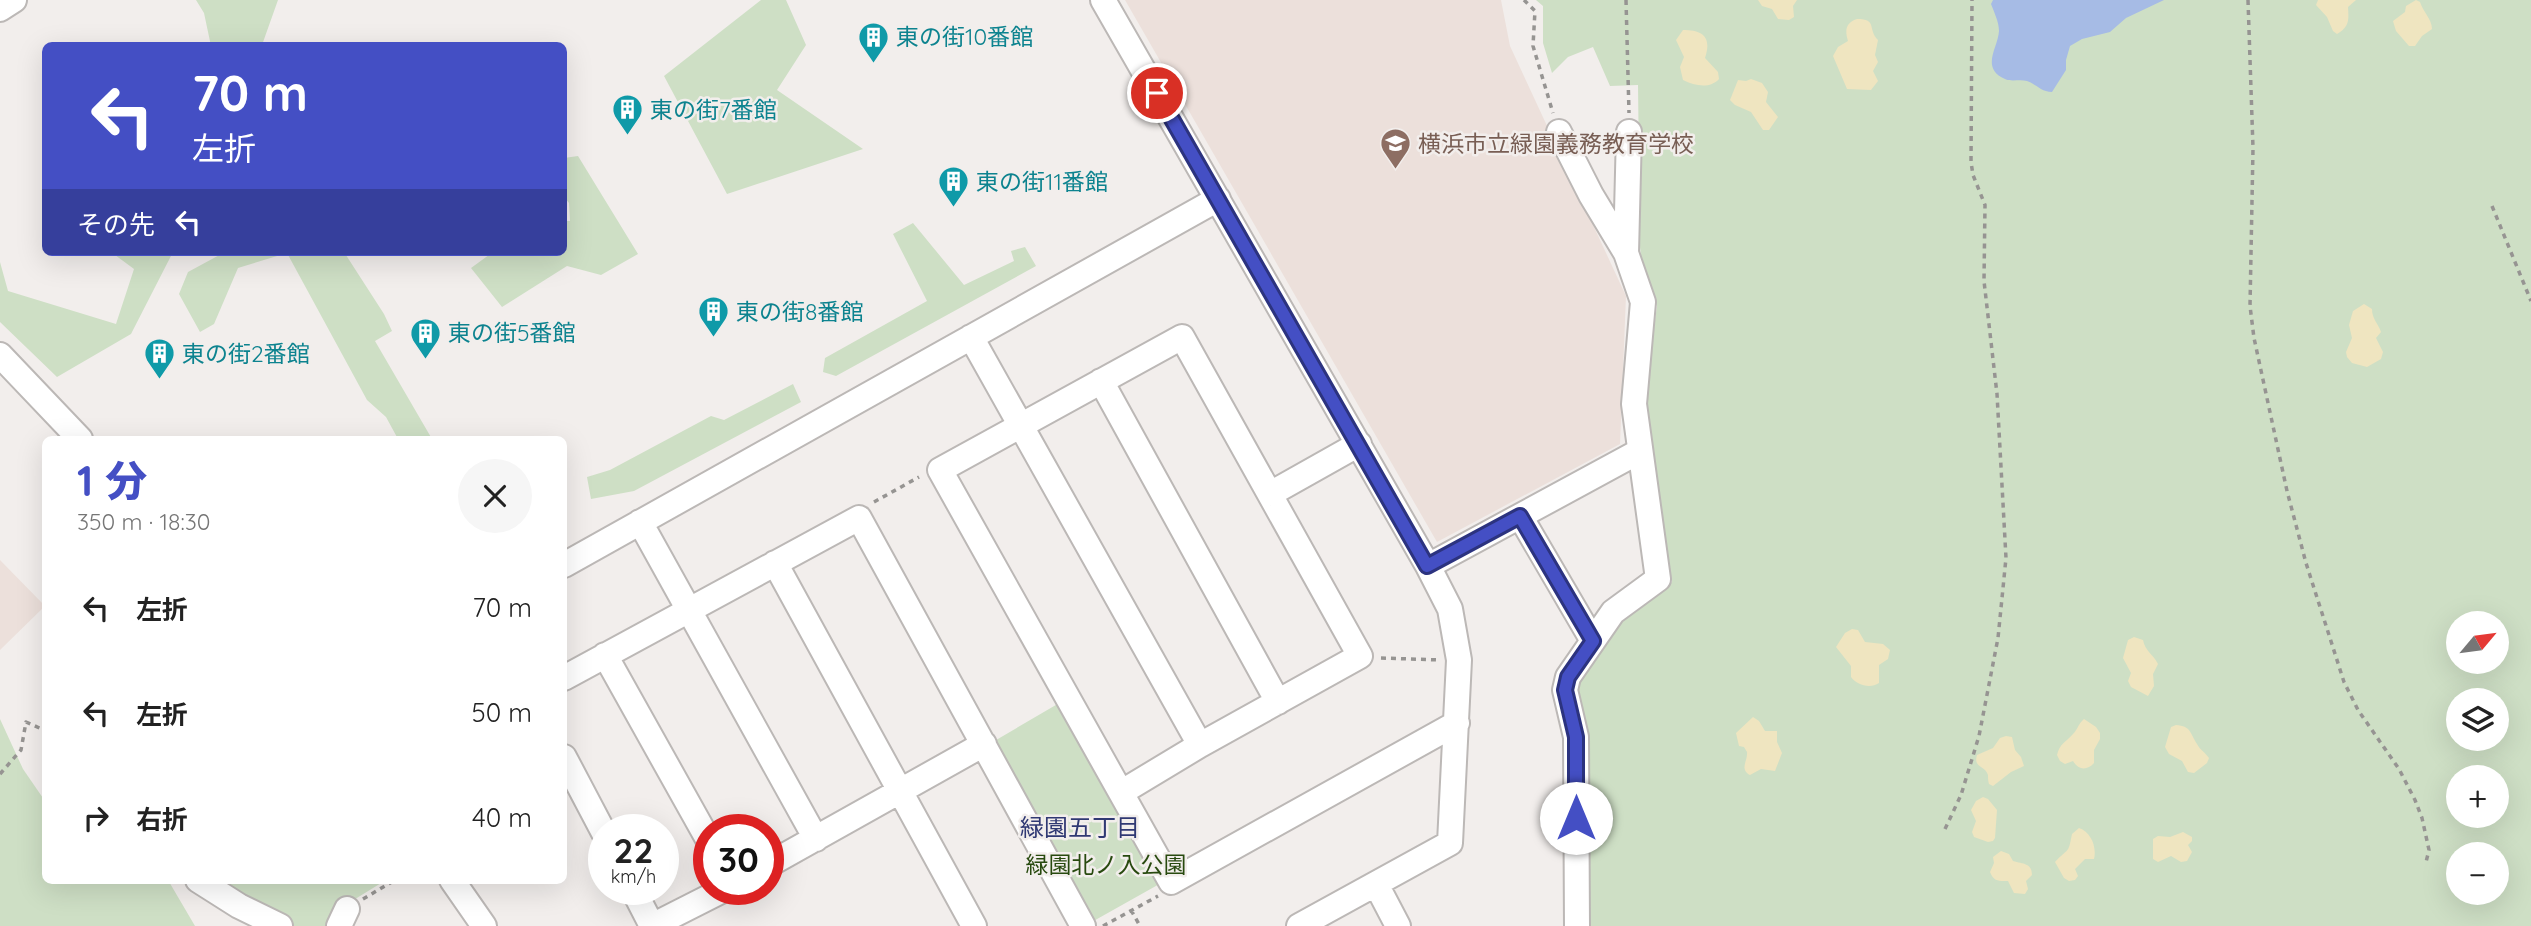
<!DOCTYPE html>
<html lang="ja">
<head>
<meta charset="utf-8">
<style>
  :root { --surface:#fff; --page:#f6f6f6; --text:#222; --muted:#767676; --accent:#444fc4 }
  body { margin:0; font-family:Quicksand,"Noto Sans JP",sans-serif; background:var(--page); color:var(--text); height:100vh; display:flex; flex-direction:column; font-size:26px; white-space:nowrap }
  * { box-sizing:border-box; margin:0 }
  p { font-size:23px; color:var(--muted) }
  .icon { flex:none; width:38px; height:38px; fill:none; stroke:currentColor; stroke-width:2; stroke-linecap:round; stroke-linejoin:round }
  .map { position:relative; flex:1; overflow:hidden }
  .sheet { position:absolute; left:42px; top:436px; width:525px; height:448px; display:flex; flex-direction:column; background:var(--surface); border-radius:10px; box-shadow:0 7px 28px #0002 }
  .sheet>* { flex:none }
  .hud { position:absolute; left:42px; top:42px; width:525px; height:214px; border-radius:10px; box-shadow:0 7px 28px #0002; background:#444fc4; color:#fff; overflow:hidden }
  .needle { width:46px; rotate:61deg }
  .controls { position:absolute; left:2446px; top:611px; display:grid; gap:14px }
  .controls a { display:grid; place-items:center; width:63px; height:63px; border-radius:50%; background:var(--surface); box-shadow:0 7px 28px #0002; font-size:35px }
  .speed { position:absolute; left:588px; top:814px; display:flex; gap:14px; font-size:35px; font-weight:700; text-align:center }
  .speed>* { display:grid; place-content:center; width:91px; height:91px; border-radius:50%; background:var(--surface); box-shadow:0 7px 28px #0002; line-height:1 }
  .speed small { font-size:18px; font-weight:400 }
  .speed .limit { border:10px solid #d22; background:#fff; color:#111 }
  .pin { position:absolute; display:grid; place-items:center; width:60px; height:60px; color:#fff; margin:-30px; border:4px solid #fff; border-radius:50%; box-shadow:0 2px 7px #0007 }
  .me { position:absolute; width:77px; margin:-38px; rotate:0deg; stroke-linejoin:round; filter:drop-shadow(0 0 5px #0008) }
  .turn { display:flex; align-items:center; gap:24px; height:147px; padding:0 35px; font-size:32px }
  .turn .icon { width:91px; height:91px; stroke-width:2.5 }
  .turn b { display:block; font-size:49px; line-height:60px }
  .then { display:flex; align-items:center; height:66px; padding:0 35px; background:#0003; gap:14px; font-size:26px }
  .round { display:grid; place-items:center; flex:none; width:74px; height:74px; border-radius:37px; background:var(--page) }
  .summary { display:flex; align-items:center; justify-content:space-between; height:119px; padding:0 35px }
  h1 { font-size:42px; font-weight:800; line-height:52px; color:var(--accent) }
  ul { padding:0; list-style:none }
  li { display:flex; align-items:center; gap:21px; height:105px; padding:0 35px }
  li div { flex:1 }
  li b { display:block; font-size:26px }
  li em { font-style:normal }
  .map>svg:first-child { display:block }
  .built { fill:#ece0db }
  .green { fill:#cedfc5; fill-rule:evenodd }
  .sand { fill:#efe5c0 }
  .water { fill:#a6bbe5 }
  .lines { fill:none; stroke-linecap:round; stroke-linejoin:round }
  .minor-casing { stroke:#bcb8b6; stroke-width:28 }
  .path { stroke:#969492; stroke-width:3.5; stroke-dasharray:5 5; stroke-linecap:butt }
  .minor { stroke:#fff; stroke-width:24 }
  .route-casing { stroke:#2c337f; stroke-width:18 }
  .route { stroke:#444fc4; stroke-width:12 }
  .labels { text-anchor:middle; stroke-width:5; stroke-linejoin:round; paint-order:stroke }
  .culture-label { font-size:23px; fill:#0d838f; stroke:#f2eeec; text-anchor:start }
  .education-label { font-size:23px; fill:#785e54; stroke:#f2eeec; text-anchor:start }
  .park-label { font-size:23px; fill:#284a0f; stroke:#f2eeec }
  .neighbourhood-label { font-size:24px; fill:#303973; stroke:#f2eeec }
</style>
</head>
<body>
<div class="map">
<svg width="2531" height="926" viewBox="0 0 2531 926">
  <rect width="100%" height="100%" fill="#f2eeec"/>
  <path class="built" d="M1125,0H1501L1510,46L1626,296L1620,444L1437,542Z
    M0,560L45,606L0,650Z"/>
  <path class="green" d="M196,0H278L262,45L211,46L204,13Z
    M761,0H786L806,45L777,90L863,149L727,194L664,76Z
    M1536,0H2531V926H1590L1577,688L1623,617L1672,582L1643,406L1657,306L1643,274L1640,247L1638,85L1610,86L1593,47L1568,57L1552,73L1543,43V6ZM2459,623H2497V662H2459ZM2459,700H2497V738H2459ZM2459,777H2497V816H2459ZM2459,854H2497V892H2459Z
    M578,156L638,254L601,275L567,266L502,307L471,268L493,252H564V221H570L569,203L564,197V158Z
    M913,223L964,285L1014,261L1011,251L1025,247L1036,266L836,376L823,372L825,358L927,301L893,234Z
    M111,252H173L131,334L57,377L0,322V262L8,291L116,324L134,269Z
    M225,252H344L384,314L392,331L375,341L432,439H398L386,417L367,400L287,253L238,268L214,324L200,332L179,294L188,272Z
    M793,384L801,402L634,491L591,499L587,477L610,470L711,416L724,420Z
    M1061,702L1163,882L1090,923L991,743Z
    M0,719L23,769L45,801L46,880H168L195,926H0Z
    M204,880H386L339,909L330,926H293L248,906Z"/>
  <path class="sand" d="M1758,0H1797L1793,6L1794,17L1789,20L1778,19L1772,9L1762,6Z
    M2318,0H2356L2348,7C2349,21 2349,27 2337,34L2333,31L2327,17L2316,5Z
    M2416,0L2420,2C2423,12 2432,19 2432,29L2422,36L2415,46H2409L2396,31L2393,21L2405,12L2406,6Z
    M1857,19C1878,19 1867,29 1878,40L1875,55L1878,62L1873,71L1878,81L1871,90L1847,89L1833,56L1838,47L1848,41C1845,31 1845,23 1857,19Z
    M1683,30C1703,30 1712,37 1705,58L1718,72L1719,79C1710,89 1695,86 1683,80L1680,67L1684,57L1676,40Z
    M1751,79L1762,83L1768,92L1766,102L1778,117L1769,130H1763L1751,112L1735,105L1730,100L1738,80L1746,81Z
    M2364,304L2372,309C2372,319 2378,323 2381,332L2376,338L2383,352L2381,359L2367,367L2352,363L2347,357L2346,352L2352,338L2349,325L2353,311Z
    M1852,629L1858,630L1865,642L1883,644L1890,650L1888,659L1879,665V683C1870,689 1857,685 1851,677V666L1836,647L1845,633Z
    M2134,637L2143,640C2145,651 2153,654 2158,664L2153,674L2154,686L2148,696L2131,687L2128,681L2131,673L2123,658L2128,640Z
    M1753,717L1759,721L1765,731H1777V742L1782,753L1775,771L1761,769L1750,775C1739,769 1748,761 1747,752L1744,747L1739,746L1736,733Z
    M2084,719L2096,727L2100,733V739L2094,750V763C2087,771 2078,770 2073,761L2065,764L2060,761L2057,755C2060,743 2065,743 2073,734C2078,729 2078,724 2084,719Z
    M2176,725C2191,726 2190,733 2197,744C2200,750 2205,752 2209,758L2207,763L2194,773L2188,772L2182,761L2169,754L2165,747L2171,727Z
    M2006,736L2012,737L2015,750L2021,757L2024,766L2011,772L1993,786L1989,784C1988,781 1988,778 1988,775C1985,765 1973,768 1977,755L1993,748L2000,738Z
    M1983,797L1988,799L1997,810L1995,838L1993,841L1988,842L1974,837L1972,832L1976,821L1971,810L1976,801Z
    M2079,828C2091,832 2097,847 2094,859H2085L2075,869L2078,876L2075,880L2069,881L2064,878L2055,862C2069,847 2068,855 2072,834Z
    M2183,832L2192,837V841L2188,845L2192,852L2187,861L2181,862L2171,856L2158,862L2153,859V839L2158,836L2170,837Z
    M2001,851L2009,854L2013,861C2023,864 2032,863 2032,875L2026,881L2028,889L2025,894L2014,893L2008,881C1999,881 1994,882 1990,872L1994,863L1993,857Z"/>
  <path class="water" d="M1993,0H2164L2126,18L2110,32L2082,39L2070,46L2066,60V70L2052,92C2041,92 2036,84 2027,81C2020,79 2011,82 2005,79C1980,68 1998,48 1999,31C1999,22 1994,12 1991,4Z"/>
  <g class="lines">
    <defs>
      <path id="minor" d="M1103,0L1428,566L1450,609L1459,660L1450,843L1299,926
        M0,9L14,0
        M1559,132L1591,195L1626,253L1643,302L1634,404L1658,579L1613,612L1568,677L1565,690L1576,737L1577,926
        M1626,253L1629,132
        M971,337L1200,745
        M0,355L80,439
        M1101,381L1278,702
        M1270,494L1359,444
        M1520,516L1593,641
        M640,522L816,839
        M775,563L974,926
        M564,565L1218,199
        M1428,566L1640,451
        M605,655L709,841
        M564,678L859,518L1083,926
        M564,757L604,833
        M1122,792L1200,745L1360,656L1182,337L940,470L1171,882L1457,723
        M768,865L984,744
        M198,880L239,906L280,926
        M452,880L484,926
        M1376,884L1398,926
        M633,889L652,926
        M339,926L347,909
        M652,926L725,889"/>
    </defs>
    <use href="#minor" class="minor-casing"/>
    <path class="path" d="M1524,0L1535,11L1533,46L1553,113
      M1626,0L1629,113
      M2248,0L2253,148L2250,306L2254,338L2287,491L2306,563L2344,682L2358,710L2399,769L2415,800L2422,818L2429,850L2426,862
      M2492,206L2531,301
      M874,502L919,477
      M1381,658L1440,660
      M0,774L21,750L26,722L46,731
      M1945,829L1961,795L1979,736L1998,638L2006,558L1997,394L1984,281L1985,205L1973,175L1971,162L1972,0
      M363,899L395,880
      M1131,910L1140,926
      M1103,926L1158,896"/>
    <use href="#minor" class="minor"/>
  </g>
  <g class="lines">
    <defs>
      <path id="route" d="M1157,93L1427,566L1520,516L1593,641L1568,677L1565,690L1576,737V818"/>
    </defs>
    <use href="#route" class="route-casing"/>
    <use href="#route" class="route"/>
  </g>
  <defs>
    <symbol id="building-pin" viewBox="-11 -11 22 30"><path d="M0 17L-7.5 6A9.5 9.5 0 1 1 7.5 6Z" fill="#0f9aa8" stroke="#f2eeec"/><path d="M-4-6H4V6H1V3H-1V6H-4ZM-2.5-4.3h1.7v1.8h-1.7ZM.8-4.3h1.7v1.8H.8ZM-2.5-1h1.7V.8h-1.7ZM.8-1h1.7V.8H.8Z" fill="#fff"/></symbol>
    <symbol id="school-pin" viewBox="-11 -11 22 30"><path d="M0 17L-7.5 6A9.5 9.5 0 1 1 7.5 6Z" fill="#8d6e63" stroke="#f2eeec"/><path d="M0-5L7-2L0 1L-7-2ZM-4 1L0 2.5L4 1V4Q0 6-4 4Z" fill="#fff"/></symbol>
  </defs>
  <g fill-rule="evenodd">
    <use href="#building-pin" x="856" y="20" width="35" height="47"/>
    <use href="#building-pin" x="610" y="92" width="35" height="47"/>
    <use href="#school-pin" x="1378" y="126" width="35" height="47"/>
    <use href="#building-pin" x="936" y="164" width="35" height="47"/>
    <use href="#building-pin" x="696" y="294" width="35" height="47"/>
    <use href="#building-pin" x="408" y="316" width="35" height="47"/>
    <use href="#building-pin" x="142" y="336" width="35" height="47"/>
  </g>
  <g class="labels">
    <g class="culture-label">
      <text x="896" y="45">東の街10番館</text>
      <text x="650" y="118">東の街7番館</text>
      <text x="976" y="190">東の街11番館</text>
      <text x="736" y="320">東の街8番館</text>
      <text x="448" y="341">東の街5番館</text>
      <text x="182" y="362">東の街2番館</text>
    </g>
    <g class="education-label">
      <text x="1418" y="152">横浜市立緑園義務教育学校</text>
    </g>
    <g class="park-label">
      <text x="1106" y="873">緑園北ノ入公園</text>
    </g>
    <g class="neighbourhood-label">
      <text x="1080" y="836">緑園五丁目</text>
    </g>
  </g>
</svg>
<div class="controls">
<a><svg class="needle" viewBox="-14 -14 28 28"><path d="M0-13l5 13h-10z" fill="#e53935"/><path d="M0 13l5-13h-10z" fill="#767676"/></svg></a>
<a><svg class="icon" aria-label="layers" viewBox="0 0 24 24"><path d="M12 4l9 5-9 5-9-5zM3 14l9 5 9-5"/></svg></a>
<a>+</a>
<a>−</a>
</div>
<div class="speed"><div>22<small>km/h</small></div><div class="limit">30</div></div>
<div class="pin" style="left:1157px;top:93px;background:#d93025"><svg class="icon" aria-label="arrive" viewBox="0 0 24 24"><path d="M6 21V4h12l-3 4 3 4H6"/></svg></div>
<svg class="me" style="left:1576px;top:818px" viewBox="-20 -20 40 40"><circle r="19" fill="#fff"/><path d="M0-13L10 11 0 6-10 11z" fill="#444fc4"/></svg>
<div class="hud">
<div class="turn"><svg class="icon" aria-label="left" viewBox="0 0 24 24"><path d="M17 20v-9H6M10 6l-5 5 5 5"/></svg><div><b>70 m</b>左折</div></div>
<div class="then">その先<svg class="icon" aria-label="left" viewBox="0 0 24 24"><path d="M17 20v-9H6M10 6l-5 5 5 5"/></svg></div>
</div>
<section class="sheet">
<div class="summary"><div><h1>1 分</h1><p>350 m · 18:30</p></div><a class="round"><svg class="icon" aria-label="close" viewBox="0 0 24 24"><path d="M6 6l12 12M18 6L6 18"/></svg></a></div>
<ul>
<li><svg class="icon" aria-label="left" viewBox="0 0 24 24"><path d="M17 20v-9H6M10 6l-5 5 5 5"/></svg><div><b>左折</b></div><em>70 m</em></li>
<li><svg class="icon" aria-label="left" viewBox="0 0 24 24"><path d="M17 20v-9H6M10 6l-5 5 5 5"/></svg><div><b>左折</b></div><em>50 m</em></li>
<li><svg class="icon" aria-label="right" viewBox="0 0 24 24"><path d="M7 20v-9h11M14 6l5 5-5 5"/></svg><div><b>右折</b></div><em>40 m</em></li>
</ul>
</section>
</div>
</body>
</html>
